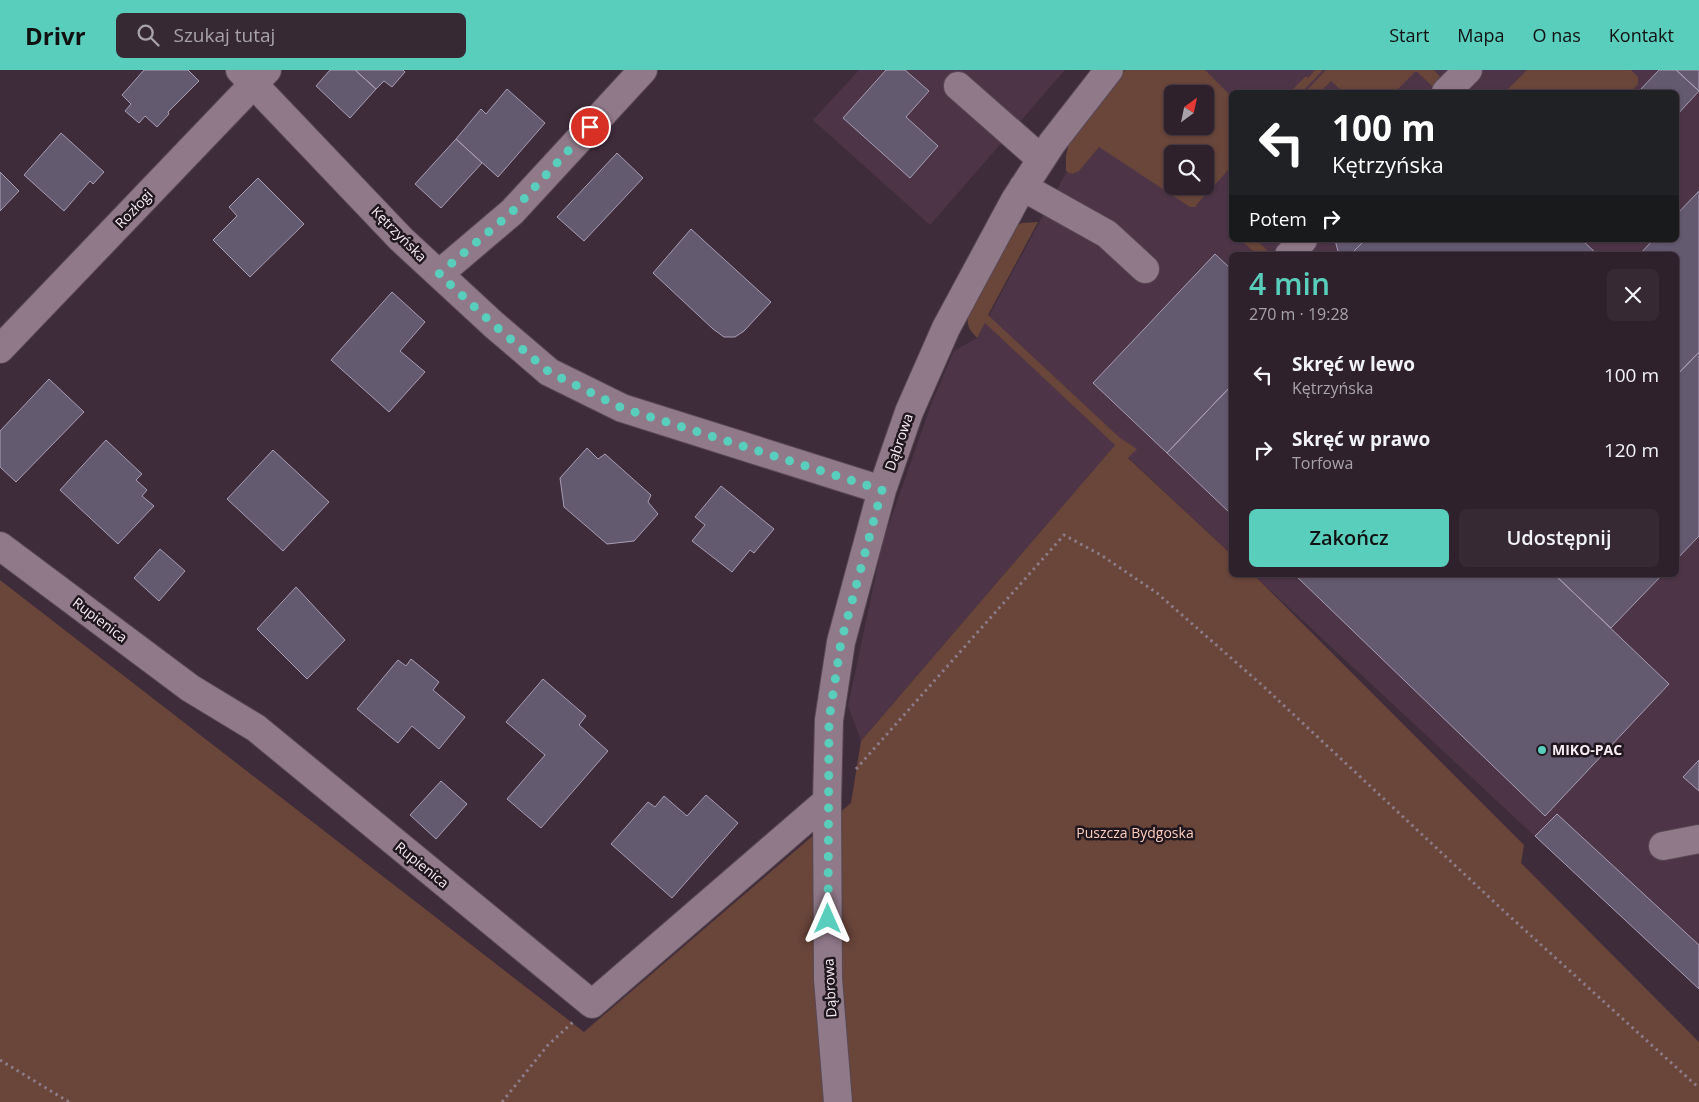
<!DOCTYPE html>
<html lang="pl">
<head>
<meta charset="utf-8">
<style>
  :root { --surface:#2f212c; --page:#372934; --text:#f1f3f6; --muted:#a7a3a9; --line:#4a3e48; --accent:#5acebc }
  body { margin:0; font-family:"Open Sans",sans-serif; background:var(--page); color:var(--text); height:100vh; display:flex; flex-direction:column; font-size:19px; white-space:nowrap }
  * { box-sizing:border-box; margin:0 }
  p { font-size:16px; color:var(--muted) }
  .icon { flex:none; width:28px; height:28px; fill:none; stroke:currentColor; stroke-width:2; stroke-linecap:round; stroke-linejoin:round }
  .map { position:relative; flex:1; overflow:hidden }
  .details { position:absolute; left:1229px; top:182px; width:450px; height:325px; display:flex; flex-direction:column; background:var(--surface); border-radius:8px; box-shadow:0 1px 4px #0004,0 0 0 1px var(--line) }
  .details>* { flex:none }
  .hud { position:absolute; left:1229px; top:20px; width:450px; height:152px; border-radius:8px; box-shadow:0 1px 4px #0004,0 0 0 1px var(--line); background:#202124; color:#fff; overflow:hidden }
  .needle { width:32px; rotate:33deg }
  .controls { position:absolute; left:1164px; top:15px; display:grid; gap:10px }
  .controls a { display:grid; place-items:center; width:50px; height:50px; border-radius:8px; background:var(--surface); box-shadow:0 1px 4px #0004,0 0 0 1px var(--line); font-size:25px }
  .pin { position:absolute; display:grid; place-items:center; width:42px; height:42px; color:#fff; margin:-21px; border:2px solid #fff; border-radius:50%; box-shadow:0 1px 5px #0007 }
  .me { position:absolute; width:55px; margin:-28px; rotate:0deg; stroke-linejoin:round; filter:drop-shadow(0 0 4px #0008) }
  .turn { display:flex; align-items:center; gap:18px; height:105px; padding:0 20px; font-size:22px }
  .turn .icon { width:65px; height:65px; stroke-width:2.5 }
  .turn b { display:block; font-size:35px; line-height:42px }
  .then { display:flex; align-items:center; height:48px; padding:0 20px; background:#0003; gap:10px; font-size:19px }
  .round { display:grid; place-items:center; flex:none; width:52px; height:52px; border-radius:8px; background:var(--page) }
  .summary { display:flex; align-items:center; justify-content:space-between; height:85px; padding:0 20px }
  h1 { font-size:30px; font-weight:600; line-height:38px; color:var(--accent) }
  .action { display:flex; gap:10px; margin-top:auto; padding:10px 20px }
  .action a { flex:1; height:58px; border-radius:8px; background:var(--accent); color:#111; font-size:20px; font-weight:600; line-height:58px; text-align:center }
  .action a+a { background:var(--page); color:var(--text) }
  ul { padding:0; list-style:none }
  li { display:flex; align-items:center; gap:15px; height:75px; padding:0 20px }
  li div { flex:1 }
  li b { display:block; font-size:19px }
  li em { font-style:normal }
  header { display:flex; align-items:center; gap:30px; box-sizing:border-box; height:70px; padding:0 25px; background:var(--accent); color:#111 }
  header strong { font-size:24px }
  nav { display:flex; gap:28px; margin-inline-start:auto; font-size:18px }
  .search { width:350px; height:45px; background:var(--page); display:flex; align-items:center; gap:12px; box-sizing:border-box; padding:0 18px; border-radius:8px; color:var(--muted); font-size:19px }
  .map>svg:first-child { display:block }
  .built { fill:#4d3547; fill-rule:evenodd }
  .green { fill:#69453a; fill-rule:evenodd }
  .building { fill:#645a70; stroke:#a89db5 }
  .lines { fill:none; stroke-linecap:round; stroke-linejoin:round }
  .minor-casing { stroke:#584854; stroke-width:30 }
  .path { stroke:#8d7c88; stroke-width:3; stroke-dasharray:2.5 4; stroke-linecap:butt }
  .minor { stroke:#907989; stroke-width:28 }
  .route { stroke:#5acebc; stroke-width:9; stroke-dasharray:0 16.2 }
  .poi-dot { fill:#5acebc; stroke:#20171e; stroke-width:2 }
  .labels { text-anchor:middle; stroke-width:5; stroke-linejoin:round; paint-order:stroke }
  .street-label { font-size:14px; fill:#f8ebf4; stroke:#20171e }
  .poi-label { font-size:14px; font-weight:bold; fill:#f8ebf4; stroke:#20171e; text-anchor:start }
  .park-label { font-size:14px; fill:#ffcebe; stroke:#20171e }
</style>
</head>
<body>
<header>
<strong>Drivr</strong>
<div class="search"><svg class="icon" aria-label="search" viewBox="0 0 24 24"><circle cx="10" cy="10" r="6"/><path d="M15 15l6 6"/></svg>Szukaj tutaj</div>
<nav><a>Start</a><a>Mapa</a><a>O nas</a><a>Kontakt</a></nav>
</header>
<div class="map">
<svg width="1699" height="1032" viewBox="0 0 1699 1032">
  <rect width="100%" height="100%" fill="#3f2c3a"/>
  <path class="built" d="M859,0H1065L930,155L813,50Z
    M1149,0H1699V919L1254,505H1676V185H1231V484L1115,375L861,671L848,636L883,471L932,332L954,281L977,268L1067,101ZM1231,22H1676V170H1231ZM1172,24H1205V56H1172ZM1172,84H1205V116H1172Z"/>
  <path class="green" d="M1125,0H1205L1231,26V97L1197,134L1196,137H1190L1099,77L1079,101L1072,104L1066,101V86L1069,73ZM1172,24H1205V56H1172ZM1172,84H1205V116H1172Z
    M1315,0H1323L1302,22H1290L1306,6L1308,8Z
    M1326,0H1434L1442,9L1435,17L1432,16L1416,1L1395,22H1343L1331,11L1320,22H1305Z
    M1527,0H1631L1638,7V14L1631,22H1505Z
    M1038,152L988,245L1120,368L1137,379L1128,388L1231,484V505H1254L1524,775L1521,793L1699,972V1032H0V510L584,962L851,733L861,671L1115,375L985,253L977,268C970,260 965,255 969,243L1016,156L1022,153Z
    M1241,170H1256L1269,182V185H1257Z"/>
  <path class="building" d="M144,0H188L199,11L168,42L169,44L157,57L145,46L139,53L125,41L131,34L122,25Z
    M330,0H355L376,19L350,48L316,16Z
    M355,0H403L405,2L392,17L384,11L376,19Z
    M886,0H905L929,21L906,47L938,76L910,108L843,48Z
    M1659,0H1676L1699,21L1676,46V22H1638Z
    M1676,0H1699V21Z
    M507,19L545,53L498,107L456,69L481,39L486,44Z
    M61,63L104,102L93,114L90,111L64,141L24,105Z
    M456,69L482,93L441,138L415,114Z
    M617,83L643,108L584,171L557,147Z
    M0,102L19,121L0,141Z
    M258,108L304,154L250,207L213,170L237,146L229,137Z
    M1699,121V282L1676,306V185H1639L1653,170H1676V145Z
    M691,159L771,232L744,261L735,267H724L713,259L653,203Z
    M1335,170H1365L1350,185H1339Z
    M1365,170H1582L1598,185H1350Z
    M1215,184L1231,199V316L1167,383L1093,313Z
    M392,222L425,252L400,281L425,302L389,342L331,290Z
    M1699,282V466L1676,490V306Z
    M49,309L84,342L16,412L0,397V361Z
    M1231,316V444L1167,383Z
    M106,370L142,404L136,410L147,420L142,426L154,436L118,474L60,420Z
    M587,378L598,389L605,384L651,425L648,432L658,444L634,471L607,474L564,437L560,408Z
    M273,380L329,432L283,481L227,429Z
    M721,416L774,459L754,483L750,480L732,502L692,471L705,455L695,447Z
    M160,479L185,501L159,531L134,508Z
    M1295,505H1555L1669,614L1545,746Z
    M1555,505H1662L1611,558Z
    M296,517L345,570L307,609L257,559Z
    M411,589L439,612L433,620L465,647L439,679L412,656L398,673L357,639L398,590L406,596Z
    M543,609L586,646L579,655L608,681L541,758L507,729L545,685L506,652Z
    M1699,690V721L1683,707Z
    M441,711L467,734L436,769L410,745Z
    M706,725L738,753L672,828L611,774L648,732L655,737L664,726L687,746Z
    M1557,744L1699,875V919L1535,766Z"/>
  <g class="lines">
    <defs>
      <path id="minor" d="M240,0L401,169L493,254L549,302L622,338L882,420
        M958,16L1041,89
        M1446,22L1468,0
        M1023,117L1107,164L1145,199
        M1289,185L1303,170
        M439,204L512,142L643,0
        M0,279L267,0
        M0,476L190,618L256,658L592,934L827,731
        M1663,776L1699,769
        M838,1032L828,909L827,731L829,650L841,572L882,420L909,342L946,258L1015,130L1052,73L1109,0"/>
    </defs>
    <use href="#minor" class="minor-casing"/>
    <path class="path" d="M856,699L1064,465L1101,485L1157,523L1263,616L1506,843L1699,1018
      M0,990L69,1032
      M502,1032L548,975L573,952"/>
    <use href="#minor" class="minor"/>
  </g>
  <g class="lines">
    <path class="route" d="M590,57L512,142L439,204L493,254L549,302L622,338L882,420L841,572L829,650L828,849"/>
  </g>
  <circle class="poi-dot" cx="1542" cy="680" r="5"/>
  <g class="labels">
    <g class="street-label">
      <text transform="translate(134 139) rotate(-46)" y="5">Rozłogi</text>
      <text transform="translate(399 164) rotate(45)" y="5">Kętrzyńska</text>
      <text transform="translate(899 372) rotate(-71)" y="5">Dąbrowa</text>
      <text transform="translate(100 550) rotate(37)" y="5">Rupienica</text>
      <text transform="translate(422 795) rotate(39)" y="5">Rupienica</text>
      <text transform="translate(830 918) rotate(-93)" y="5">Dąbrowa</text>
    </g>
    <g class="poi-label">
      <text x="1552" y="685">MIKO-PAC</text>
    </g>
    <g class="park-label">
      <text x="1135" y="768">Puszcza Bydgoska</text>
    </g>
  </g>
</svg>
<div class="controls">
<a><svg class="needle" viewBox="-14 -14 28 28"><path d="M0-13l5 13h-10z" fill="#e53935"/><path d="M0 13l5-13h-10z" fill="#a7a3a9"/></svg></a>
<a><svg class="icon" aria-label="search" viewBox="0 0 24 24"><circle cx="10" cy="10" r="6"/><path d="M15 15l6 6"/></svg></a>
</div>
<div class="pin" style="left:590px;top:57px;background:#d93025"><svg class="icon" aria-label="arrive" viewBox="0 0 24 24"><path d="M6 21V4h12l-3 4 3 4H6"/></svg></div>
<svg class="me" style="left:828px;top:849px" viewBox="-20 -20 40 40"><path d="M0-17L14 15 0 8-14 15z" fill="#5acebc" stroke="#fff" stroke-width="4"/></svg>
<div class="hud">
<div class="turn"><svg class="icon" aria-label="left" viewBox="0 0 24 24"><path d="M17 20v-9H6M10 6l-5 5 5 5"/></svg><div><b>100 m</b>Kętrzyńska</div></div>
<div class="then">Potem<svg class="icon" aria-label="right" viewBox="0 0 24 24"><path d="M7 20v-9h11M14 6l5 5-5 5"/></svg></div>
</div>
<section class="details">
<div class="summary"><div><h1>4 min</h1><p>270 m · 19:28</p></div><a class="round"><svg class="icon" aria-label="close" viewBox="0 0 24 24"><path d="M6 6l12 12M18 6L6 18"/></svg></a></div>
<ul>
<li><svg class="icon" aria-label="left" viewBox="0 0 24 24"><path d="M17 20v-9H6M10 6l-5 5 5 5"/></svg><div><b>Skręć w lewo</b><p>Kętrzyńska</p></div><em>100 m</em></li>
<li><svg class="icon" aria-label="right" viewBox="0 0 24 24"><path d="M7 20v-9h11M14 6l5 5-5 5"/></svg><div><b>Skręć w prawo</b><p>Torfowa</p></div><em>120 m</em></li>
</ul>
<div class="action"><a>Zakończ</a><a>Udostępnij</a></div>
</section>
</div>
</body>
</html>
